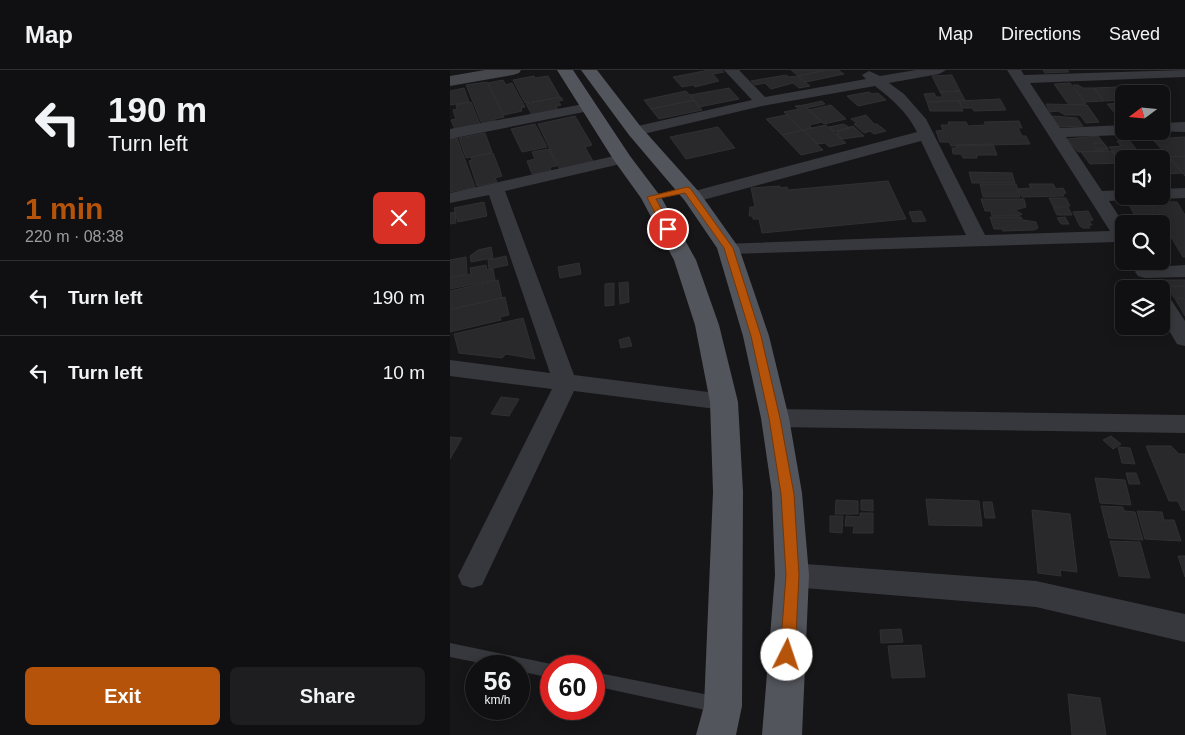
<!DOCTYPE html>
<html lang="en">
<head>
<meta charset="utf-8">
<style>
  :root { --surface:#101012; --page:#1e1e20; --text:#f1f3f6; --muted:#9c9d9f; --line:#303032; --accent:#b45309 }
  body { margin:0; font-family:Arial,sans-serif; background:var(--page); color:var(--text); height:100vh; display:flex; flex-direction:column; font-size:19px; white-space:nowrap }
  * { box-sizing:border-box; margin:0 }
  p { font-size:16px; color:var(--muted) }
  .icon { flex:none; width:28px; height:28px; fill:none; stroke:currentColor; stroke-width:2; stroke-linecap:round; stroke-linejoin:round }
  .map { position:relative; flex:1; overflow:hidden }
  .drawer { display:flex; flex-direction:column; background:var(--surface); width:450px }
  .drawer>* { flex:none }
  .guide { background:#101012; color:var(--text); overflow:hidden }
  .needle { width:32px; rotate:254deg }
  .tools { position:absolute; left:665px; top:15px; display:grid; gap:10px }
  .tools a { display:grid; place-items:center; width:55px; height:55px; border-radius:8px; background:var(--surface); box-shadow:0 2px 12px #0003,0 0 0 1px var(--line); font-size:25px }
  .speed { position:absolute; left:15px; top:585px; display:flex; gap:10px; font-size:25px; font-weight:700; text-align:center }
  .speed>* { display:grid; place-content:center; width:65px; height:65px; border-radius:50%; background:var(--surface); box-shadow:0 2px 12px #0003,0 0 0 1px var(--line); line-height:1 }
  .speed small { font-size:12px; font-weight:400 }
  .speed .limit { border:8px solid #d22; background:#fff; color:#111 }
  .pin { position:absolute; display:grid; place-items:center; width:42px; height:42px; color:#fff; margin:-21px; border:2px solid #fff; border-radius:50%; box-shadow:0 1px 5px #0007 }
  .me { position:absolute; width:55px; margin:-28px; rotate:4deg; stroke-linejoin:round; filter:drop-shadow(0 0 4px #0008) }
  .turn { display:flex; align-items:center; gap:18px; height:105px; padding:0 25px; font-size:22px }
  .turn .icon { width:65px; height:65px; stroke-width:2.5 }
  .turn b { display:block; font-size:35px; line-height:42px }
  .round { display:grid; place-items:center; flex:none; width:52px; height:52px; border-radius:8px; background:var(--page) }
  .overview { display:flex; align-items:center; justify-content:space-between; height:85px; padding:0 25px }
  h1 { font-size:30px; font-weight:700; line-height:38px; color:var(--accent) }
  .primary-button { display:flex; gap:10px; margin-top:auto; padding:10px 25px }
  .primary-button a { flex:1; height:58px; border-radius:8px; background:var(--accent); color:#fff; font-size:20px; font-weight:700; line-height:58px; text-align:center }
  .primary-button a+a { background:var(--page); color:var(--text) }
  ul { padding:0; list-style:none }
  li { display:flex; align-items:center; gap:15px; height:75px; padding:0 25px; border-top:1px solid var(--line) }
  li div { flex:1 }
  li b { display:block; font-size:19px }
  li em { font-style:normal }
  header { display:flex; align-items:center; gap:30px; box-sizing:border-box; height:70px; padding:0 25px; background:var(--surface); border-bottom:1px solid var(--line) }
  header strong { font-size:24px }
  nav { display:flex; gap:28px; margin-inline-start:auto; font-size:18px }
  main { display:flex; flex:1; min-height:0 }
  .map>svg:first-child { display:block }
  .building { fill:#29292c; stroke:#303034 }
  .lines { fill:none; stroke-linecap:round; stroke-linejoin:round }
  .lane { fill:#37383d; fill-rule:evenodd }
  .street { fill:#37383d; fill-rule:evenodd }
  .secondary { fill:#45474d; fill-rule:evenodd }
  .primary { fill:#53555c; fill-rule:evenodd }
  .route { fill:#b45309; stroke:#753606 }
</style>
</head>
<body>
<header>
<strong>Map</strong>
<nav><a>Map</a><a>Directions</a><a>Saved</a></nav>
</header>
<main>
<section class="drawer">
<div class="guide">
<div class="turn"><svg class="icon" aria-label="left" viewBox="0 0 24 24"><path d="M17 20v-9H6M10 6l-5 5 5 5"/></svg><div><b>190 m</b>Turn left</div></div>
</div>
<div class="overview"><div><h1>1 min</h1><p>220 m · 08:38</p></div><a class="round" style="background:#d93025;color:#fff"><svg class="icon" aria-label="close" viewBox="0 0 24 24"><path d="M6 6l12 12M18 6L6 18"/></svg></a></div>
<ul>
<li><svg class="icon" aria-label="left" viewBox="0 0 24 24"><path d="M17 20v-9H6M10 6l-5 5 5 5"/></svg><div><b>Turn left</b></div><em>190 m</em></li>
<li><svg class="icon" aria-label="left" viewBox="0 0 24 24"><path d="M17 20v-9H6M10 6l-5 5 5 5"/></svg><div><b>Turn left</b></div><em>10 m</em></li>
</ul>
<div class="primary-button"><a>Exit</a><a>Share</a></div>
</section>
<div class="map">
<svg width="735" height="665" viewBox="0 0 735 665">
  <rect width="100%" height="100%" fill="#161618"/>
  <path class="building" d="M259,0H271L274,2L263,4L269,11L245,17L243,15L232,17L223,7Z
    M341,0H376L348,6Z
    M376,0H388L394,4L356,12L348,6Z
    M593,0H617L619,2L595,3Z
    M336,5L339,7L348,6L360,16L349,18L343,13L321,19L315,13L305,15L301,11Z
    M502,5L510,21L490,22L482,6Z
    M84,6L85,8L98,6L110,27L75,33L63,10Z
    M53,10L56,15L62,13L75,37L71,38L72,41L54,45L38,13Z
    M37,12L54,47L44,49L45,52L32,54L16,15Z
    M620,13L636,34L619,35L604,14Z
    M623,15H628L633,18H644L654,31L635,32Z
    M667,17L674,25V30L654,31L644,18Z
    M14,18L19,32L0,35V21Z
    M279,18L289,29L249,37L240,25Z
    M707,18L720,30H711V24H685L681,20Z
    M236,21L244,30L201,39L194,30Z
    M510,21L515,30L477,32L474,24L484,23L486,27H493L490,22Z
    M419,22L422,24L428,23L436,30L408,36L397,26Z
    M111,27L113,30L108,31L111,35L106,36L108,40L82,45L76,34Z
    M550,29L556,40L524,41L522,38H513L509,31Z
    M244,30L252,40L209,49L201,39Z
    M372,31L375,34L357,38L354,35Z
    M509,31L513,41H480L477,32Z
    M21,32L30,54L5,59L1,50L6,49L3,40L7,39L6,35Z
    M673,33L674,53H673L657,34Z
    M596,34L637,35L649,52L636,53L630,45H615L608,41L600,42Z
    M354,35L372,52L359,55L362,58L353,60L334,42L349,39L345,36Z
    M381,35L396,49L374,54L359,40Z
    M336,45L353,60L332,65L316,49Z
    M416,45L424,54H427L436,61L424,64L420,61L414,63L404,54L407,53L401,49Z
    M125,46L142,75L135,77L144,93L110,100L88,54Z
    M602,46L627,48L633,56L609,57Z
    M569,51L572,58H568L572,66H576L580,74L501,76L499,72H490L486,61L493,60L491,55H499L498,52H516L518,56L536,55L534,52Z
    M85,54L97,77L72,82L61,59Z
    M394,54L400,58L384,62L379,57Z
    M376,55L396,73L379,77L375,73L368,74L353,60Z
    M403,56L414,66L392,69L386,63H389L387,61Z
    M268,57L285,78L236,89L220,67Z
    M353,60L373,80L351,85L332,65Z
    M35,63L42,82L16,88L9,68Z
    M648,66L659,80L628,82L617,69Z
    M735,67V86L719,87L702,69Z
    M7,68L25,117L0,122V69Z
    M679,70L694,89L670,90L659,77L671,76L667,71Z
    M643,73H653L658,78L647,79Z
    M543,74L547,85H527V88H513L511,84H503L502,78H507L506,75Z
    M99,79L107,96L100,97L101,101L82,104L77,91L85,89L82,82Z
    M662,81L671,93L640,94L631,82Z
    M43,83L52,106L45,108L47,112L27,116L19,91L22,90L21,87Z
    M735,86V106L719,87Z
    M719,87L733,103L712,104L711,89L699,88Z
    M519,102L562,103L565,113H522Z
    M438,111L456,149L312,163L309,149H303V146H299L300,137H305L301,118L330,116V118L337,117L338,120Z
    M530,114H566L570,127H533Z
    M579,114H603L606,119L613,118L616,123L613,124L614,126L572,127L568,119L581,118Z
    M599,128H616L620,136H603Z
    M531,129H574L576,137L565,140L572,144L569,146H542L541,141H535Z
    M677,131L700,132L706,146H685Z
    M34,132L37,146L8,152L4,138Z
    M700,132H727L735,145V187H733Z
    M603,137H618L622,145H607Z
    M471,141L476,151L463,152L459,142Z
    M638,141L643,150L639,151L642,155H638L640,158H633L630,156L623,142Z
    M5,142L6,153L0,154V143Z
    M540,147H571L573,150L586,152L588,158L584,160L553,161L552,159H544Z
    M615,147L619,154H611L607,148Z
    M41,177L43,188L21,192L20,186L28,180Z
    M56,186L58,195L39,199L38,190Z
    M16,187L17,204L0,207V190Z
    M129,193L131,204L110,208L108,197Z
    M36,195L37,200L43,199L45,210L0,219V208L21,204L20,198Z
    M48,210L52,228L0,239V221Z
    M714,210H735V216H717Z
    M178,212L179,232L170,234L169,213Z
    M164,213V235L155,236V214Z
    M735,216V227L724,228L717,217Z
    M55,227L59,245L50,247L51,250L0,262V240Z
    M735,228V246L725,229Z
    M73,248L85,289L56,284L52,288L9,283L4,264Z
    M179,267L182,276L171,278L169,270Z
    M51,327L69,329L59,346L41,344Z
    M661,366L671,374L663,379L653,370Z
    M0,367L12,368L0,389Z
    M696,376H721L729,384H735V440H732L728,431H719Z
    M668,377L680,378L685,394L672,393Z
    M676,403H686L690,414H679Z
    M645,408L675,410L681,435L650,433Z
    M476,429L529,431L532,456L479,455Z
    M386,430L408,431V444H385Z
    M411,430H423V441L411,440Z
    M533,432H542L545,448H535Z
    M651,436L673,437L674,441L685,442L693,470L659,468Z
    M582,440L620,444L627,502L610,500L611,506L588,503Z
    M687,441L712,442L714,450H724L731,471L695,469Z
    M410,443H423V463H403L404,456H395L396,446L410,447Z
    M380,446H393L392,463L380,462Z
    M660,471L690,472L700,508L669,506Z
    M728,486H735V507Z
    M451,559L453,572L431,573L430,560Z
    M471,575L475,607L442,608L438,576Z
    M618,624L650,628L656,665H622Z"/>
  <g class="lines">
    <path class="lane" d="M0,573L101,594L106,596H101V608L69,601V596H45L0,587Z
      M144,602L269,627L274,630L277,635L274,640L269,643L144,616Z"/>
    <path class="street" d="M274,0H289L315,27L416,9L412,5L419,1L430,6L466,0H496L489,4L439,13L454,24L476,49L535,165L660,161L557,0H571L574,5L735,0V7L580,13L610,58L674,55V61H681L674,65L616,67L652,121L674,120V126H682L674,130L659,131L674,154V174L667,172L278,184L271,182L268,178L271,174L516,165L471,71L249,131L243,132L237,131L234,127L237,123L467,62C457,42 442,29 425,16L312,36L185,66L179,64L177,61L179,58L302,30Z
      M139,33L144,34L146,37L144,40L0,69V59Z
      M735,52V62L705,61H711V53Z
      M173,84L179,86L181,89L179,92L55,121L124,305L274,324L282,326L286,332L282,338L274,340L124,321L32,515L22,518L12,515L8,506L102,319L0,306V290L100,303L39,125L0,133V123Z
      M735,118V128L711,129L704,126H711V119Z
      M735,195V207L695,208L688,206L685,202L688,198Z
      M711,223L718,225L735,251V276L727,274L711,247Z
      M325,339L735,345V363L325,357L316,354L313,348L316,342Z
      M342,493L586,511L735,544V572L586,537L342,517L332,514L328,505L332,496Z"/>
    <path class="secondary" d="M35,0H71L69,3L63,5L0,16V6Z"/>
    <path class="primary" d="M107,0H123L180,86L211,127L246,190L269,255L288,332L293,422L292,636L286,665H246L254,636L263,422L260,332L245,255L224,190L191,128L163,89Z
      M131,0H147L191,57L250,123L289,178L319,266L339,348L352,423L359,505L352,665H312L325,505L322,423L311,348L293,266L267,178L235,131L179,65Z"/>
  </g>
  <path class="route" d="M237,117L240,118L283,178L311,266L330,348L344,424L349,505L345,585L342,590L337,592L332,590L330,585L336,505L331,424L319,348L301,266L274,178L235,123L206,129L222,159L218,161L213,159L197,127Z"/>
</svg>
<div class="tools">
<a><svg class="needle" viewBox="-14 -14 28 28"><path d="M0-13l5 13h-10z" fill="#e53935"/><path d="M0 13l5-13h-10z" fill="#9c9d9f"/></svg></a>
<a><svg class="icon" aria-label="sound" viewBox="0 0 24 24"><path d="M4 9h4l5-4v14l-5-4H4zM17 9q2 3 0 6"/></svg></a>
<a><svg class="icon" aria-label="search" viewBox="0 0 24 24"><circle cx="10" cy="10" r="6"/><path d="M15 15l6 6"/></svg></a>
<a><svg class="icon" aria-label="layers" viewBox="0 0 24 24"><path d="M12 4l9 5-9 5-9-5zM3 14l9 5 9-5"/></svg></a>
</div>
<div class="speed"><div>56<small>km/h</small></div><div class="limit">60</div></div>
<div class="pin" style="left:218px;top:159px;background:#d93025"><svg class="icon" aria-label="arrive" viewBox="0 0 24 24"><path d="M6 21V4h12l-3 4 3 4H6"/></svg></div>
<svg class="me" style="left:337px;top:585px" viewBox="-20 -20 40 40"><circle r="19" fill="#fff"/><path d="M0-13L10 11 0 6-10 11z" fill="#b45309"/></svg>
</div>
</main>
</body>
</html>
